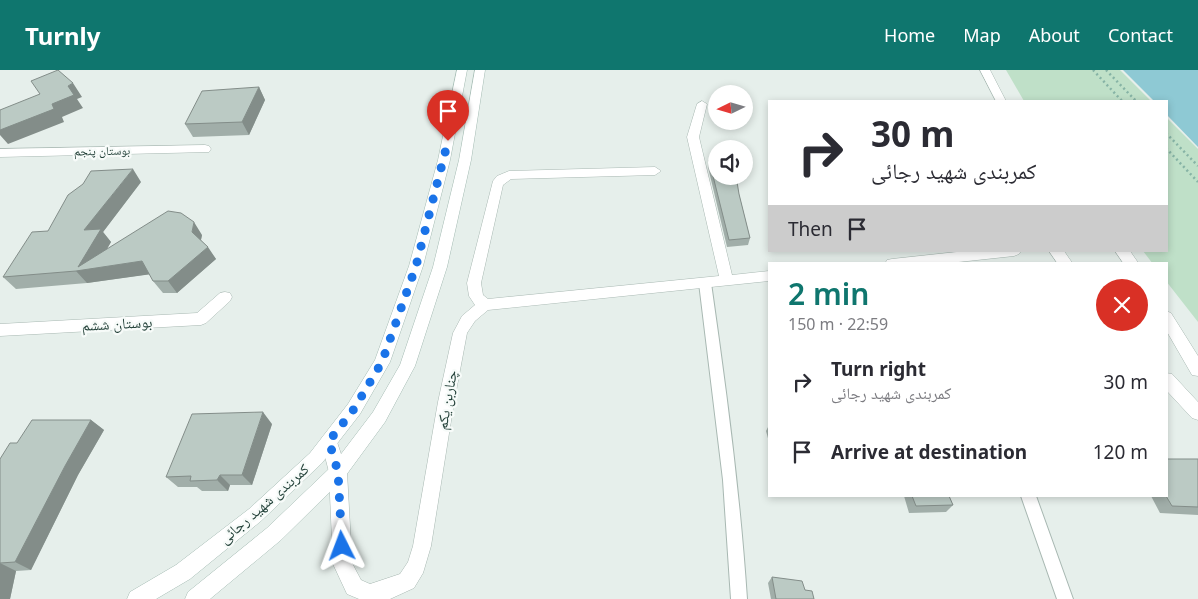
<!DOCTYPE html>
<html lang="en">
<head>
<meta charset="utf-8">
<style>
  :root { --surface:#fff; --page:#f7f7f7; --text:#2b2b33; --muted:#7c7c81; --accent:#0f766e }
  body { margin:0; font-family:"Noto Sans","Noto Naskh Arabic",sans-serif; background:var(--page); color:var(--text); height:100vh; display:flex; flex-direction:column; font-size:19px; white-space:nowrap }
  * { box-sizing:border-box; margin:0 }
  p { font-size:16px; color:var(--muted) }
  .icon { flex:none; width:28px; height:28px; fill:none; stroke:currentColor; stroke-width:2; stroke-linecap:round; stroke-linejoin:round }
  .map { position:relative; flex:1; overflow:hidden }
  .panel { position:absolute; left:768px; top:192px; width:400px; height:235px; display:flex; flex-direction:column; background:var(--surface); border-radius:0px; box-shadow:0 2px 8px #0003 }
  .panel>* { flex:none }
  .banner { position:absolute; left:768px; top:30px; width:400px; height:152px; border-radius:0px; box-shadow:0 2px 8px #0003; background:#fff; color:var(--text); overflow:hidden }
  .needle { width:32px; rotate:265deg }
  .fabs { position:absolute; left:708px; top:15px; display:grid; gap:10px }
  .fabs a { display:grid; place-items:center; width:45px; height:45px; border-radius:50%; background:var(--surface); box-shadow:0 2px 8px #0003; font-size:25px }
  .pin { position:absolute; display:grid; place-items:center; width:42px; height:42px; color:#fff; margin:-51px -21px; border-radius:50% 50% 50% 0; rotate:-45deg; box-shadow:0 0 5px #0007 }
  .pin .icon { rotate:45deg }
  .me { position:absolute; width:55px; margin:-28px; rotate:357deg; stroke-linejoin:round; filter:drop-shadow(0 0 4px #0008) }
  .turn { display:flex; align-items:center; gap:18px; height:105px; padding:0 20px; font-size:22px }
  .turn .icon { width:65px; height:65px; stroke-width:2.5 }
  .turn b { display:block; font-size:35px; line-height:42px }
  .then { display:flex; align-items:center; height:48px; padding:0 20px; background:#0003; gap:10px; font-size:19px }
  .round { display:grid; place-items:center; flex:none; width:52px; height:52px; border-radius:26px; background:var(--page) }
  .summary { display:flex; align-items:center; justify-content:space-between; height:85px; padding:0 20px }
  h1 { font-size:30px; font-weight:600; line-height:38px; color:var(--accent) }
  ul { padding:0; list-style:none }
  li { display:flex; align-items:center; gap:15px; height:70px; padding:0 20px }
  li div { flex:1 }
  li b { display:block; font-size:19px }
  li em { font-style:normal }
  header { display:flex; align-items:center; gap:30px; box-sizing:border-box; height:70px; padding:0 25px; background:var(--accent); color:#fff }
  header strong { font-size:24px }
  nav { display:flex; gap:28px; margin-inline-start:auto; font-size:18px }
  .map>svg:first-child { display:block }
  .green { fill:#bfe0c8 }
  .water { fill:#8ec9d4 }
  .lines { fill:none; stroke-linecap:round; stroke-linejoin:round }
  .service-casing { stroke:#a8b8b2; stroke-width:2 }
  .minor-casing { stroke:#a8b8b2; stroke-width:1 }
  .secondary-casing { stroke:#a4bbb3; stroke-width:1 }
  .path { stroke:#86b3a5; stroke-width:2.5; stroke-dasharray:2 3; stroke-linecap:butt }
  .service { fill:#fff; fill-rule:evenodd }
  .minor { fill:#fff; fill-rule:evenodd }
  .secondary { fill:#fff; fill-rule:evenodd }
  .wall { fill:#a1aea9 }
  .shaded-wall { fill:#838d89 }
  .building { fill:#bbcac4; stroke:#838d89 }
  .route { stroke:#1a73e8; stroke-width:9; stroke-dasharray:0 16.2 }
  .labels { text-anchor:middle; stroke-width:4.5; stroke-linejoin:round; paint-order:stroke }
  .far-street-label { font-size:12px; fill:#24423a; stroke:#f7fbf9 }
  .street-label { font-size:15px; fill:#24423a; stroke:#f7fbf9 }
</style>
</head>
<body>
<header>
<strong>Turnly</strong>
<nav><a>Home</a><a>Map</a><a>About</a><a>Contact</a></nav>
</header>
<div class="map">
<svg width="1198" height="529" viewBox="0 0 1198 529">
  <rect width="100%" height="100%" fill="#e6efeb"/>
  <path class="green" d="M1006,0H1120L1151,31H1024Z
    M1166,47L1198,79V252L1166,211V194H1153L1143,181H1166Z"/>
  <path class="water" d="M1123,0H1198V77L1166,44V31H1154Z"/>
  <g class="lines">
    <defs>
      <path id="service" d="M705,209L711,213C726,318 740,423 747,529H731L723,410L699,213Z
        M1021,426H1036L1073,529H1057Z"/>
      <path id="minor" d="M980,0H990L1006,31H996Z
        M702,31L707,34L699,67L732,205L769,201V211L488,240L475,251L467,263L454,332L431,476L423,503L414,518L390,529H359L347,524L333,494L329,402L321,371L323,366L329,364L335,366L347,402L352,493L361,510L370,514L400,504L408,492L413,476L438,332L453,263L462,246L475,235L469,226L467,213L493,111L497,106L509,101L655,97L661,101L655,105L511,109L503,115L481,213L483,225L488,229L719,206L687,67L697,34Z
        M205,75L209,76L211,79L209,82L0,87V79Z
        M966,181H1021L1019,184L1014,186L940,194H885L887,190L892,189Z
        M1049,181H1064L1073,194H1058Z
        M1115,181H1130L1139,194H1124Z
        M225,222L230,223L232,227L230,231L206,253L201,255L0,266V254L197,243L220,223Z
        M1166,241L1171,243L1198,286V306L1192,305L1166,260Z
        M1166,303L1172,304L1198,332V350L1192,348L1166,320Z"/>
      <path id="secondary" d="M457,0H467L450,90L423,196L390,292L360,344L322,393L261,451L190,509L156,529H127L130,522L176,495L249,439L310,383L348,334L375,290L409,196L438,90Z
        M475,0H485L471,90L447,197L415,296L385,352L344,408L281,470L210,529H185L188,522L267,458L332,396L373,342L400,295L433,197L459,90Z"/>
    </defs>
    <use href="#service" class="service-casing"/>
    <use href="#minor" class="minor-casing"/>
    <use href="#secondary" class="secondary-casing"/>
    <path class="path" d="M1093,0L1122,31
      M1106,0L1136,31
      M1166,63L1198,96
      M1166,78L1198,112"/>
    <use href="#service" class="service"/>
    <use href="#minor" class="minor"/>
    <use href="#secondary" class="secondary"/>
  </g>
  <path class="wall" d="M259,17L265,30L249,65L193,67L185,54Z
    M709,90L739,124L750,168L748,175L727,177L708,97Z
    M141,112L103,162L111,172L106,180L202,165L201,170L216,189L177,223H163L153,211L150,204L87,213L16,219L3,207L48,161Z
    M91,350L104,360L78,405L31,500L16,501L10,529H0V389L17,373Z
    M272,354L252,415H230L228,421H202L197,417H178L166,407Z
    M769,355V372L766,361Z
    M1198,389V445L1160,443L1151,426H1166Z
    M904,426H949L953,435L946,442L909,443Z
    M772,507L805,520L814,529H771L768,513Z"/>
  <path class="shaded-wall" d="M73,13L82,27L77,29L83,38L62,47L64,52L8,74L0,65V60L52,34L68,16Z
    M259,17L265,30L249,65L242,52Z
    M133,99L141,112L103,162L111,172L96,198L142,191L152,204L87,213L76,201L78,197L84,160Z
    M194,152L202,165L200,174L192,162Z
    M208,177L216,189L177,223L168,211Z
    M263,342L272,354L252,415L242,405Z
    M91,350L104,360L78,405L31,500L15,492L65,396Z
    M220,405L230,415L228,421L217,410Z
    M0,493L16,501L10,529H0Z"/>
  <path class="building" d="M58,0L73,13L68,16L74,25L52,34L54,39L0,60V40L40,24L31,11Z
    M259,17L242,52L185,54L202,21Z
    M709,90H716V106H736L739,124L750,168L729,170Z
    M133,99L84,160L101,159L78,197L168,141L181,143L194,152L192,162L208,177L168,211H153L142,191L76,201L3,207L32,162L48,161L68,125L83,114L91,101Z
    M263,342L242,405H220L217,410L190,411L191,406L166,407L192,344Z
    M32,350H91L65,396L15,492L0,493V389L10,373H17Z
    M1166,389H1198V437L1172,436L1166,426Z
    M912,426H949L953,435L916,436Z
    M772,507L802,511L805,520L812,521L814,529H776Z"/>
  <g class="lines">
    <path class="route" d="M342,476L338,402L329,371L354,339L382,292L416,196L448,71"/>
  </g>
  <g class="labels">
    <g class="far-street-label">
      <text transform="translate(102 81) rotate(-1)" y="4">بوستان پنجم</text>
    </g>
    <g class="street-label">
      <text transform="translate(117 254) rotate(-3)" y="5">بوستان ششم</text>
      <text transform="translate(447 330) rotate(-80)" y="5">چناربن یکم</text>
      <text transform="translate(264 434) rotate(-41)" y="5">کمربندی شهید رجائی</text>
    </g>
  </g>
</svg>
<div class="fabs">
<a><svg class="needle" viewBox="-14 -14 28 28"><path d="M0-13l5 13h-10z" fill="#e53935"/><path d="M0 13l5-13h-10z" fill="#7c7c81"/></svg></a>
<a><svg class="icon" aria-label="sound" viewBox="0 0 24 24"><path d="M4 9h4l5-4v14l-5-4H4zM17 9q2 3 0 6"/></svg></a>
</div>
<div class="pin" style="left:448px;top:71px;background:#d93025"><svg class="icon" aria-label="arrive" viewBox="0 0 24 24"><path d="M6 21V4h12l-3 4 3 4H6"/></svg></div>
<svg class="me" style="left:342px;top:476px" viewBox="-20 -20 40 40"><path d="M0-17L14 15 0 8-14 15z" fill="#1a73e8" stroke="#fff" stroke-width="4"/></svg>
<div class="banner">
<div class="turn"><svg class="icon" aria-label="right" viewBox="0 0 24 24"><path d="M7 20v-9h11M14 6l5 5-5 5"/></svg><div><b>30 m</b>کمربندی شهید رجائی</div></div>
<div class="then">Then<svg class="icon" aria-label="arrive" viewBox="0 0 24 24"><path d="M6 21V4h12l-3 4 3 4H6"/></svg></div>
</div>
<section class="panel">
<div class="summary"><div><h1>2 min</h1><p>150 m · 22:59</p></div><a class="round" style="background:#d93025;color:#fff"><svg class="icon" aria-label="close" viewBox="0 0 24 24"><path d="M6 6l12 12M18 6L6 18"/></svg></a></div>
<ul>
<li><svg class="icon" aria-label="right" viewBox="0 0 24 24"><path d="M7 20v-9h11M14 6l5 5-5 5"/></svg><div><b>Turn right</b><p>کمربندی شهید رجائی</p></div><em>30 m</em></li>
<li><svg class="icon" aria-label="arrive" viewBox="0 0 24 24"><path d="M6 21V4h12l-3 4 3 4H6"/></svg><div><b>Arrive at destination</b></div><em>120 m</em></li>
</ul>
</section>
</div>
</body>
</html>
